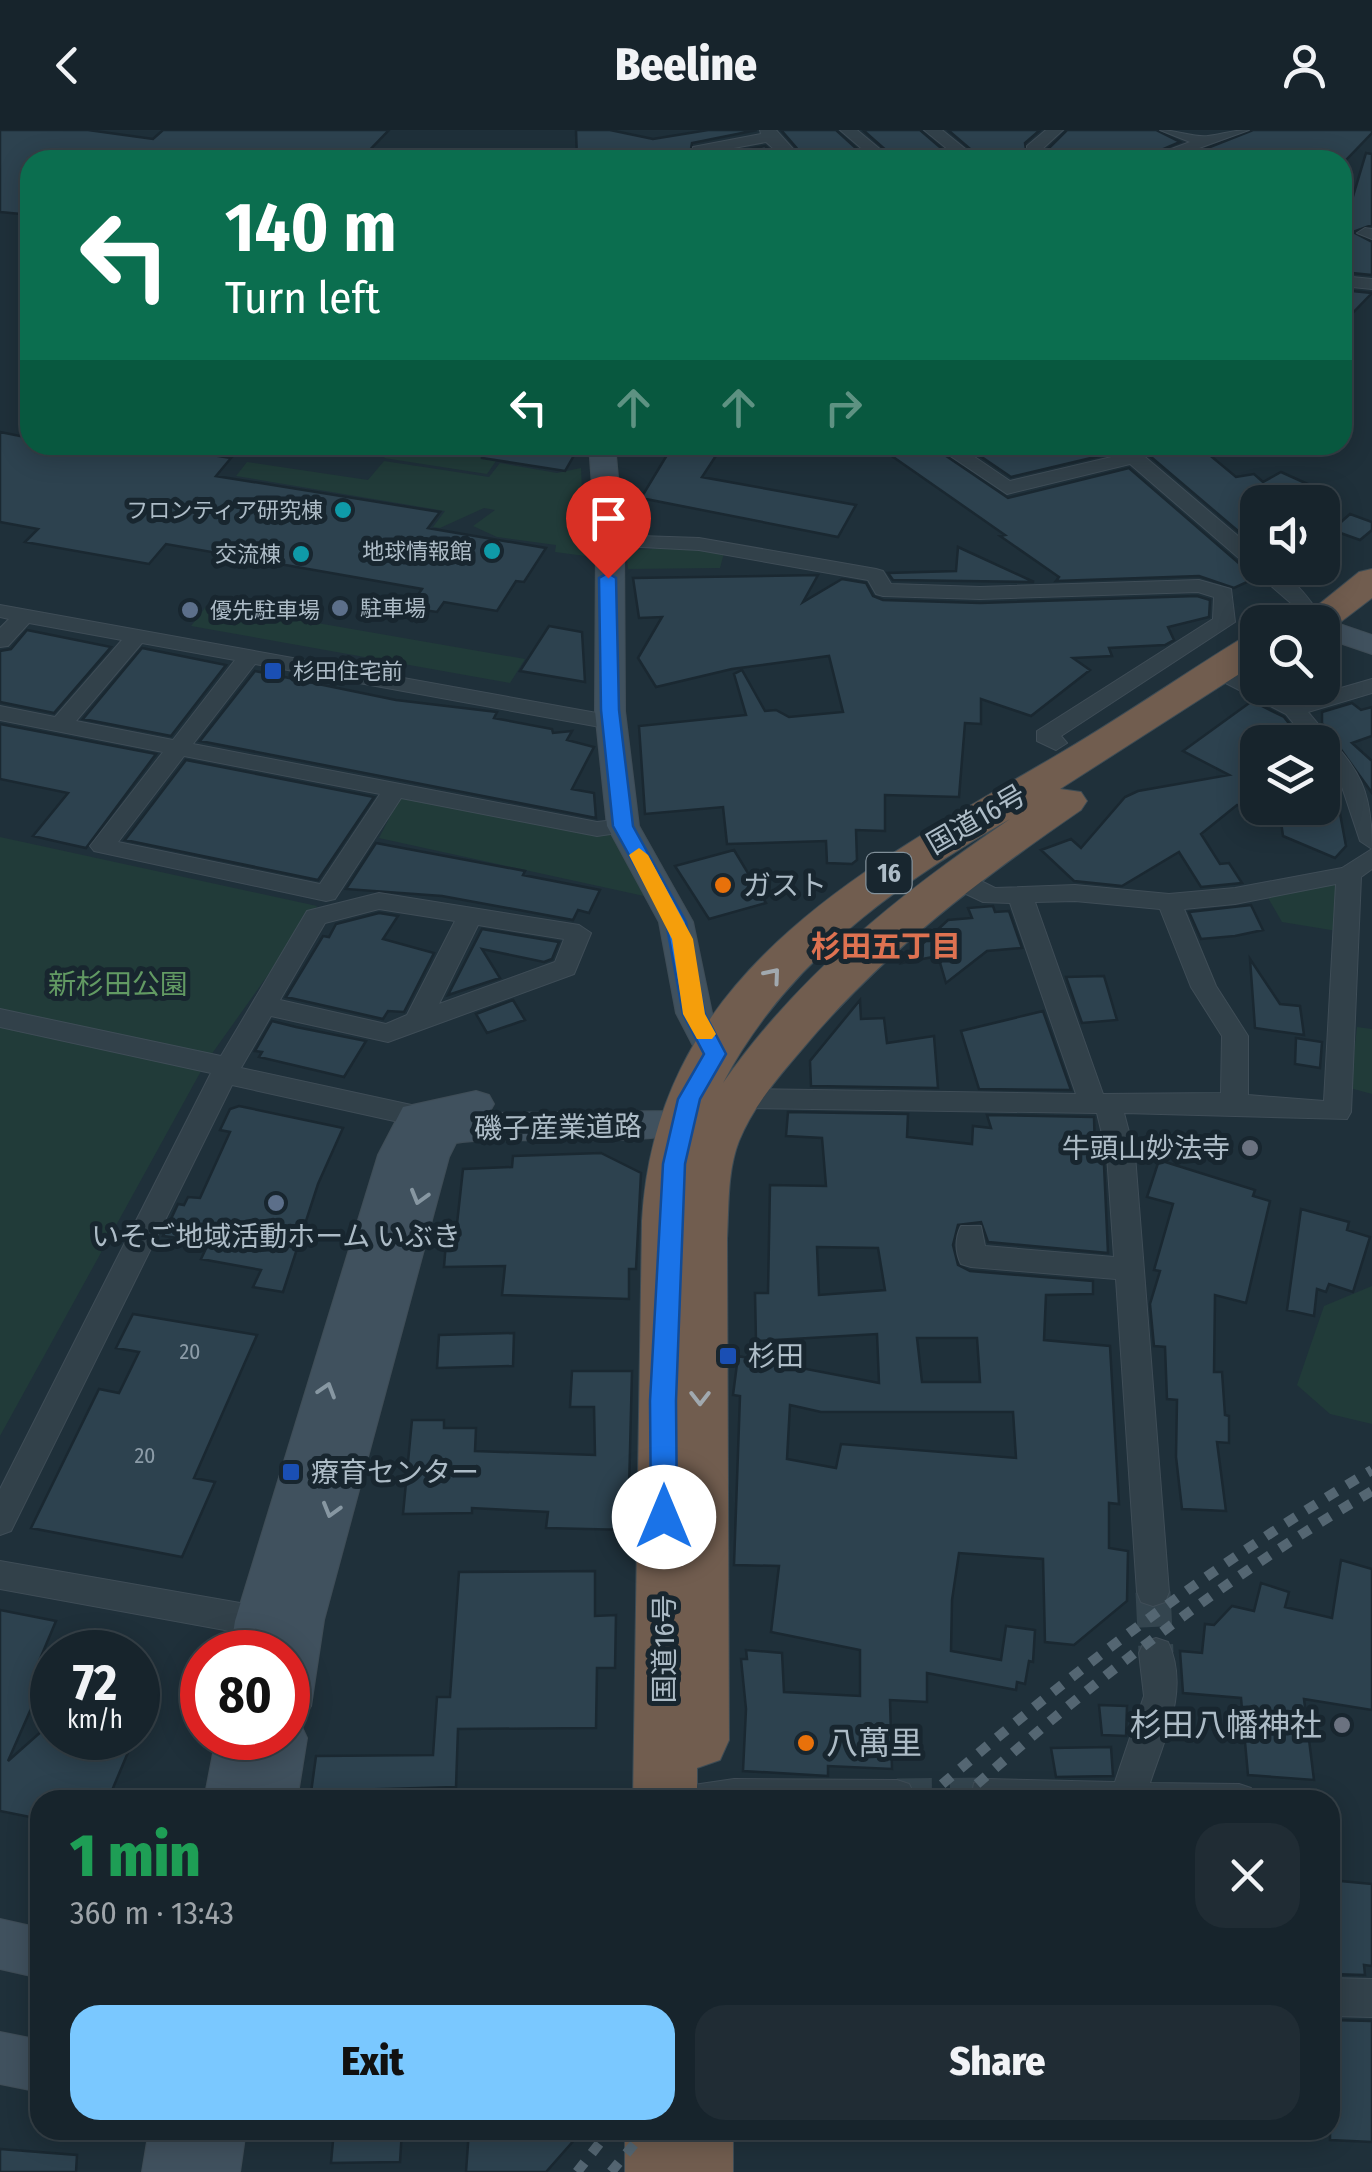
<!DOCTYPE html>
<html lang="en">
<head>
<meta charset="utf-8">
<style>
  :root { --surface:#17242c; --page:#202c34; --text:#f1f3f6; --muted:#9ea4a9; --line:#364148; --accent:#7ac8ff }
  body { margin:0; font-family:"Fira Sans Condensed","Noto Sans JP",sans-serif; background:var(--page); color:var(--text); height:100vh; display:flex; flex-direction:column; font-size:38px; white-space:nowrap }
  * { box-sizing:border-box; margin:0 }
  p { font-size:32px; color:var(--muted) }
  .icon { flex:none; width:55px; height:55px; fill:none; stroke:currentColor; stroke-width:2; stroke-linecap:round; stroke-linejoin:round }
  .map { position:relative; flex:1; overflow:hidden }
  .panel { position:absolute; left:30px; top:1660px; width:1310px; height:350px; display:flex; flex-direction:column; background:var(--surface); border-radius:30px; box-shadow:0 5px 25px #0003,0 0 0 2px var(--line) }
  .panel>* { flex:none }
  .hud { position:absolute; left:20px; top:20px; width:1332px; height:305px; border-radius:30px; box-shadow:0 5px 25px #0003,0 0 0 2px var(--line); background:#0b6e4f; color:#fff; overflow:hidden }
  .tools { position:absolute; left:1240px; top:355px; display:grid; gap:20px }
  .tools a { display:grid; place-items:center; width:100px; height:100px; border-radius:20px; background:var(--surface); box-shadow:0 5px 25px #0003,0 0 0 2px var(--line); font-size:50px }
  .speed { position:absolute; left:30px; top:1500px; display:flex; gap:20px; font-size:50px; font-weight:700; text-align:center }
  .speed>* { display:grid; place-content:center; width:130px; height:130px; border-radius:50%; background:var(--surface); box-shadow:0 5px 25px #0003,0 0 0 2px var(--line); line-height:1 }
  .speed small { font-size:25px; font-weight:400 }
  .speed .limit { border:15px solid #d22; background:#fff; color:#111 }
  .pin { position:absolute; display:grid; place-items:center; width:85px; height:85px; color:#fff; margin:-102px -42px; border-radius:50% 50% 50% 0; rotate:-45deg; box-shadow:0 0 10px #0007 }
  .pin .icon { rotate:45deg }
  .me { position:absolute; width:110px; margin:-55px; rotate:0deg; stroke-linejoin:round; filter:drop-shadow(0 0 8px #0008) }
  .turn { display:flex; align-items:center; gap:35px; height:210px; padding:0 40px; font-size:45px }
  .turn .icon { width:130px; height:130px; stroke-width:2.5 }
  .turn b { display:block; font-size:70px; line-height:85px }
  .lanes { display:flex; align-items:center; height:95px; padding:0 40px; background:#0003; justify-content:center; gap:50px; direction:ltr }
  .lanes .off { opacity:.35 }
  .round { display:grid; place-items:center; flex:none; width:105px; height:105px; border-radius:30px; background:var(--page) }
  .summary { display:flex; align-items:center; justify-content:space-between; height:170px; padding:0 40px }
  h1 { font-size:60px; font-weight:800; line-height:75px; color:#1e9e55 }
  .cta { display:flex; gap:20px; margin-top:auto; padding:20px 40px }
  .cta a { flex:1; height:115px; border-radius:30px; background:var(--accent); color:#111; font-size:40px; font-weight:800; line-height:115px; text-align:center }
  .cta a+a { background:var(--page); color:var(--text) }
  header { display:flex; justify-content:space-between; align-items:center; height:130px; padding:0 40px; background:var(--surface); font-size:45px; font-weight:800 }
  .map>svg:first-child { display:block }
  .green { fill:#213b39 }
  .building { fill:#2d424f; stroke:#1a2831; stroke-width:2.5; fill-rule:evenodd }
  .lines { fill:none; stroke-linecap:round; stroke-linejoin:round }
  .street-tunnel { stroke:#34454f; stroke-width:35; stroke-dasharray:35 18; stroke-linecap:butt }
  .street-casing { stroke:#3f4d57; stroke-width:2 }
  .secondary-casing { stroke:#3f4d57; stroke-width:2 }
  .highway-casing { stroke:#3d4c55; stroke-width:2 }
  .street { fill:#32414a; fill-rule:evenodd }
  .secondary { fill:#40515e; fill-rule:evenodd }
  .highway { fill:#715d4f; fill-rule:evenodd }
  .rail { stroke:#546672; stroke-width:10; stroke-dasharray:12 12; stroke-linecap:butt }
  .oneway { stroke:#a1a9af }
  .oneway2 { stroke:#8797a2 }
  .route { fill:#1a73e8; stroke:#114b97; stroke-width:2.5 }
  .slow { fill:#f59e0b }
  .culture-dot { fill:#0f9aa8; stroke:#18262f; stroke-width:4 }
  .service-dot { fill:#5c6f8a; stroke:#18262f; stroke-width:4 }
  .transit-dot { fill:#1a4fb4; stroke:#18262f; stroke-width:4 }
  .food-dot { fill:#e8710a; stroke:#18262f; stroke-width:4 }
  .worship-dot { fill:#6b7280; stroke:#18262f; stroke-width:4 }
  .labels { text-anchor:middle; stroke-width:10; stroke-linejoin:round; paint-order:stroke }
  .far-poi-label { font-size:22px; fill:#adbcc7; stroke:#18262f; text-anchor:end }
  .number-label { font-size:22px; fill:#8c9ca8 }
  .shield { fill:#18262f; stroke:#808f99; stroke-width:2.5 }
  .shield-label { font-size:25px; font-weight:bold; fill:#adbcc7 }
  .street-label { font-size:28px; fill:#adbcc7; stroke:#18262f }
  .poi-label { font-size:28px; fill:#adbcc7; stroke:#18262f; text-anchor:start }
  .park-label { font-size:28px; fill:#629a63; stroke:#18262f }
  .neighbourhood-label { font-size:30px; font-weight:bold; fill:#de7251; stroke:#18262f }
  .near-poi-label { font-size:32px; fill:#adbcc7; stroke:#18262f; text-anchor:end }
</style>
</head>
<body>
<header><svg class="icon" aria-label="back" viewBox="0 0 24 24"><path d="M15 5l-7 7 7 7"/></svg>Beeline<svg class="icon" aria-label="person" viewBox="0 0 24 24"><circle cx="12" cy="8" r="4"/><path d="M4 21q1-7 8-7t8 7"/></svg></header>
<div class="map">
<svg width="1372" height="2042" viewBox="0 0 1372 2042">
  <rect width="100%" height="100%" fill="#1f303a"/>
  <path class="green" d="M395,315H507L487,344L384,328Z
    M384,331L489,347L500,333L557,343L581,338L585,426L555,422L556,415L497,407L473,396L495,380L484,378L440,398L433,397L445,381L236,346L247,332L368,350Z
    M678,418L724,423L720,438L628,439L626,420Z
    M208,474L525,529L510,553L191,496Z
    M401,665L612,705L644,766L379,708Z
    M0,707L317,776L206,932L0,1306Z
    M1337,752V801L1282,792L1267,766Z
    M1357,897L1372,899V964L1350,958Z
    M1372,1156V1294L1330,1284L1297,1255L1324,1176Z"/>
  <path class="building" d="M0,0H88L153,9L163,0H389L360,30H30V77L21,84L0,82Z
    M576,0H610L653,9L708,0H757L692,13L689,30H577Z
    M781,0H836L869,30H807Z
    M863,0H920L955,30H897Z
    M948,0H1040L1025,13L1027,26L1042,25L1067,0H1156L1180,12L1138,30H983Z
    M1253,0H1372V3L1346,30H1177Z
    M765,16L780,30H712V26Z
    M1366,23L1372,24V95L1353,102L1372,112V145L1342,142V103Z
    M1342,160L1372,163L1342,194Z
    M0,302L30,308V315L103,320L108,315H150L231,328L216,346L440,382L428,398L546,418L524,452L516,451L497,481L444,472L437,482L409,478L422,459L166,414L149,434L25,412L38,399L0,392Z
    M483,315H580L565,341L482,328Z
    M673,315H723L702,347L856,375L838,407L641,368Z
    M876,315H930L1008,368L1129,338L1256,448L1234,458L1199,446L1056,451L1059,447L1000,406L1005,405Z
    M964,315H1103L1112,323L1011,347Z
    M1169,315L1200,317L1236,347L1254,344L1263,352L1281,342L1312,356L1286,372H1258V418L1144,321Z
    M1350,384L1372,392V400L1360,410L1332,400Z
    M958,417L1034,452L893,450L888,443L956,441Z
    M818,445L803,472L842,449L866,453L873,466L883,470L980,473L1197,466L1210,470L1209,487L1168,497L1174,510L1165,515L1109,518L1112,526L1073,528L1090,540L1031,586L981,569V594L965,593L959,667L885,665V701L856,700L857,730L852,734L827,733L826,711L727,714L723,677L645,684L639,596L746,585L734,544L742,540L765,581L776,580L789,587L843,582L829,526L732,539L656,557L638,528L662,487L639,488L633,448Z
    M549,496L582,502L585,552L520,541Z
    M27,500L111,517L54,583L0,572V521L11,519Z
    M142,518L226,535L171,606L83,589Z
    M255,541L396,570L497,582L494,588L552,599L553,603L572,601L567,610L594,617L572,659L594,663L596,688L200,611Z
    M1252,571L1284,587L1298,605L1288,612H1258V677L1237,675L1201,704L1220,734L1229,733L1242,753L1201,757L1179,722L1122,756L1074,751L1041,720L1071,709L1081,718L1125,667L1138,661L1229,645L1183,621Z
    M1352,573L1361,580L1372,577V606L1352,613L1372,631V663L1322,593V582Z
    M0,594L156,624L86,718L59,712L33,706L68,663L0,649Z
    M186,630L374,667L318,750L125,710Z
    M1279,678H1339L1346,716L1335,728L1283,706Z
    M376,713L525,741L523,745L600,760L589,783L578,780L573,790L442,766L346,759Z
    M734,720L766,773L709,789L675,736Z
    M1251,775L1263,800L1235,806L1201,809L1189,782Z
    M993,776L995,782L1009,781L1022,818L987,821L946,853L938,826L902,833L948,790L972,788L968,778Z
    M379,783L398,786L383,809L434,823L404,882L388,881L383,889L286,867L323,806L329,807L336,794Z
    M482,799L559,812L552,829L544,832L482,819L500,848L448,865Z
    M1250,829L1280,874L1300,876L1304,905L1255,898Z
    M1104,846L1117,890L1082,893L1066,847Z
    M513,870L525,890L487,903L476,884Z
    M860,870L861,889L884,888L887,913L934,906L938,958L811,956L810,931Z
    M1043,881L1071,960L979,959L961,901Z
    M272,891L296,897L366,911L344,947L259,927L262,922L255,921Z
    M1296,908L1322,912L1320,938L1295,934Z
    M239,976L343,998L318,1054L283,1162L253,1157L261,1140L201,1129L209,1112L163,1106L178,1074L184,1075L188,1067L200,1068L230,1002L220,1000L230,979Z
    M788,982L908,984L907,1007L972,1014L973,996L991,998L987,985L1094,987L1095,1023L1101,1024L1104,1035L1108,1123L988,1112L981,1092L958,1095L953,1115L958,1135L970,1141L1093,1151V1164L1046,1165L1044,1210L1110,1216L1119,1374L1109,1373V1418L1128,1421L1127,1471L1074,1515L1045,1512L1043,1429L959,1423L952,1470L951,1521L1001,1530L1006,1496L1035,1500L1033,1532L1029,1531L1025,1554L1017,1552L1016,1560L927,1543V1572L890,1570L892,1639L828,1636V1646L743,1641L746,1579L741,1529H747L746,1520L782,1523L784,1562L860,1566V1520L771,1502L779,1436L734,1435L740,1266L733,1265L738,1226L879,1253L877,1204L756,1211L755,1163H768L770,1055L826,1056L822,1008L786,1006ZM817,1117L878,1118L885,1160L819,1165ZM917,1208H977L980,1252H922ZM790,1275L821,1282H1013L1016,1328L841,1314L836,1338L787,1329Z
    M601,1023L641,1043L636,1139H629V1169L502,1165L505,1136L444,1137L446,1112H455L463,1039L512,1037L513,1026Z
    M1159,1030L1255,1060L1253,1066L1270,1071L1246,1173L1215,1165L1214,1242H1222L1225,1285L1229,1286V1313L1217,1312L1226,1381L1182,1379L1176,1327L1177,1270L1167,1269L1165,1217L1154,1216L1150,1174L1160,1141L1154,1140L1173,1074L1147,1067Z
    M1301,1079L1349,1092L1347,1100L1370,1107L1353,1162L1329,1154L1326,1162L1317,1159L1314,1186L1287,1180Z
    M133,1184L257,1205L194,1348L215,1352L182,1427L31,1398L99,1259L119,1263L139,1222L116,1218Z
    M514,1203L513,1236L437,1238L439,1205Z
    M572,1241H632L628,1400L546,1398L548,1382L472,1378V1383L403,1384L412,1290H444V1298H476L475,1321L595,1325L594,1277H570Z
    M1341,1430L1372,1439V1580L1304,1569L1314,1650L1248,1645L1241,1568L1183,1563L1180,1521L1202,1523L1205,1494L1214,1495L1232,1476L1254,1481L1261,1453L1289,1462L1285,1477L1332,1488Z
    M595,1441V1486L616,1485L615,1538H597L596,1598L458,1599L456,1657L349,1660L348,1670H310L316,1626L433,1625L437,1567H450L459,1442Z
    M0,1480L56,1491L40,1529L52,1531L8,1631L52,1592V1608H134L108,1670H40V1689L0,1681Z
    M1099,1575L1127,1576L1126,1606L1102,1605Z
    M1111,1617L1113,1646L1056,1647L1051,1618Z
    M1330,1750L1372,1754V1836L1364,1835L1365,1845L1330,1844Z
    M1330,1890L1372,1891V2012L1330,2010Z
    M334,2000H402L400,2032L331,2033Z
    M469,2000H583L546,2042H466Z
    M0,2019L77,2025L76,2042H0Z"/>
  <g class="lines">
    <path class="street-tunnel" d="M1153,1462L1156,1523
      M897,1666L986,1665"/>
    <defs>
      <path id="street" d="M760,0H776L803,30H786L766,12L707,23L709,30H693V17L761,4Z
        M840,0H857L893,30H875Z
        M924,0H942L979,30H961Z
        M1046,0H1063L1039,22H1027V16Z
        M1160,0C1176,0 1195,8 1208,6C1223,4 1234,0 1249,0L1166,30H1142L1190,12Z
        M1365,98L1372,99V109L1357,103Z
        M1342,146L1372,149V159L1342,156Z
        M934,315H957L1010,351L1120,325L1112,315H1131L1258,423V438C1289,438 1309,468 1325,492H1304L1292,474L1130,334L1007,364Z
        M610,405L699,408L876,439L883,441L891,454L980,457L1199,450L1231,459L1235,492L1061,606L1067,613L1056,620L1037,611V601L1213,489L1214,467L1198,462L980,469L883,466L876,464L868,450L699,420L603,415L600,411Z
        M0,475L619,587L622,592L611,599L255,534L193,614L597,692L623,689L635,696L631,701L597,706L401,668L335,769L326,771L94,721L90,716L94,711L163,622L0,590V576L55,587L122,510L29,493L8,516L0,517V498L9,489L0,487ZM142,513L235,530L173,610L76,591ZM184,626L380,664L320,754L118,712Z
        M1218,533L1258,552V558H1269L1296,571L1372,549V563L1308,582C1352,636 1372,645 1372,719L1360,711L1340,651L1322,629V612H1309L1286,584L1210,545V535Z
        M1372,719V739L1361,747L1351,982L1347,989L1124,983L1135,1025L1169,1462L1165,1472L1153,1476L1141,1472L1137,1462L1116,1149L971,1137L961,1134C955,1122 955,1108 961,1096H981L985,1116L1114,1127L1107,1025L1097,983L738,978L729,975L720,960L733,950L746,959L1076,964L1010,773L983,772L945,754L942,748L945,742H963L995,758L1075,755L1169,764L1235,758L1342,738ZM1336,754L1324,971L1248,965V906L1216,856L1184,779L1235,774ZM1075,771L1160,779L1191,857L1222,906L1221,963L1103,964L1035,772Z
        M379,763L579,795L591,803L574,844L388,912L271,886L241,938L416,976L441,988L445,995L431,1005L408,994L232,955L11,1401L0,1405V1359L211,943L0,897V879L221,926L307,781ZM379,779L455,791L407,885L386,894L280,870L325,793ZM478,795L564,809L555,832L439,874Z
        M0,1431L258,1476L270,1481L275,1491L270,1501L258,1506L0,1459Z
        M1156,1508L1168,1512C1190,1559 1165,1607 1150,1653L1239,1654L1251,1658L1257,1670H971L974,1653L986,1649L1115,1652L1144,1566L1139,1523L1144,1512Z
        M734,1649L897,1650L909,1654L915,1666L913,1670H667L673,1658Z
        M1330,1848L1372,1849V1887L1330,1886Z"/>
      <path id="secondary" d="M589,315H615L624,411L625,581L639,696L693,792L712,883L733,924L728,933L715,937L702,933L676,883L659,792L607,696L595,581L596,411Z
        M1322,488L1372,505V524L1322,507V492H1311Z
        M476,961L489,965L494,974L489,983L677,981L708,969L721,973L726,982C701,1026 510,1003 456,1013L449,1027L324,1490L311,1576L300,1593L307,1608L297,1670H204L216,1608H288V1522H230L235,1491L378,1025L403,977Z
        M0,1789L40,1798V1848L0,1839Z
        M0,1902L40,1910V1962L0,1954Z
        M149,2000H246L240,2042H142Z"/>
      <path id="highway" d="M1372,439V468L1330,500L1322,502V492H1297L1359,442Z
        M1258,503V532L1060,659L1081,662L1087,671L1081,680C979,750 884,822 804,917C779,946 753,976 739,1011C727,1042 729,1076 727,1109L729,1610L720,1630L697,1638V1670H633L642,1091C656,843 863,739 1052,628C1118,590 1180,546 1244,507ZM1010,689C902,762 798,845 723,953C786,832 896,755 1010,689Z
        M625,2000H733V2042H625Z"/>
    </defs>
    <use href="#street" class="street-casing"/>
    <use href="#secondary" class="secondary-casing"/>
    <use href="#highway" class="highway-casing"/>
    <use href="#street" class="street"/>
    <use href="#secondary" class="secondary"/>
    <use href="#highway" class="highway"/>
    <path class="rail" d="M924,1670C1065,1547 1211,1435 1372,1340
      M959,1670C1088,1555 1222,1449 1372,1361
      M577,2042L610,2000
      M611,2042L646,2000"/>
  </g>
  <defs><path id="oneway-chevron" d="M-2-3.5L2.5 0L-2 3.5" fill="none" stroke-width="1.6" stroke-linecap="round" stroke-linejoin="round" transform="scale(2.5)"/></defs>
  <g class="oneway">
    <use href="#oneway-chevron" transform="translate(773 845) rotate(-50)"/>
    <use href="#oneway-chevron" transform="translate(700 1268) rotate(90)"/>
  </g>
  <g class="oneway2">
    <use href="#oneway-chevron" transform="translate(419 1067) rotate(106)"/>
    <use href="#oneway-chevron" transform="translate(327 1260) rotate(-73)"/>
    <use href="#oneway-chevron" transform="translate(331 1380) rotate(106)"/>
  </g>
  <path class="route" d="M608,443L616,448L619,580L633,696L686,792L705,884L726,924L700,969L685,1034L676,1271L677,1387L673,1395H654L651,1387L650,1271L663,1034L678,969L704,924L683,884L666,792L613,696L601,580L599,448Z"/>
  <path class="slow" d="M639,718L648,725L693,809L705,884L716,904L712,909H697L683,884L672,809L629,725Z"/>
  <g class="culture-dot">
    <circle cx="343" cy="380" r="10"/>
    <circle cx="492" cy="421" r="10"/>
    <circle cx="301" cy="424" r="10"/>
  </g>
  <g class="service-dot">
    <circle cx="340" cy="478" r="10"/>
    <circle cx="190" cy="480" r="10"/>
    <circle cx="276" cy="1073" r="10"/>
  </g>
  <g class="transit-dot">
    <rect x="263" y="531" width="20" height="20" rx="5"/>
    <rect x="718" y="1216" width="20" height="20" rx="5"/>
    <rect x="281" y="1332" width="20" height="20" rx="5"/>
  </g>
  <g class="food-dot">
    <circle cx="723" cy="755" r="10"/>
    <circle cx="806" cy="1613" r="10"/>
  </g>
  <g class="worship-dot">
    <circle cx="1250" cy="1018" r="10"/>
    <circle cx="1342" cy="1595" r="10"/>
  </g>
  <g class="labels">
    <g class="far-poi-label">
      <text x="323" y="388">フロンティア研究棟</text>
      <text x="472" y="429">地球情報館</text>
      <text x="281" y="432">交流棟</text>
      <text x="360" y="486" text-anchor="start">駐車場</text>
      <text x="210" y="488" text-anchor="start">優先駐車場</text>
      <text x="293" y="549" text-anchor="start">杉田住宅前</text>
    </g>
    <g class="number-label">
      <text x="190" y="1229">20</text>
      <text x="145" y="1333">20</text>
    </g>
    <rect class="shield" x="866.5" y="723" width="45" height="40" rx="8"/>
    <g class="shield-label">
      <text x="889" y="752">16</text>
    </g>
    <g class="street-label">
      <text transform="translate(976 689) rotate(-30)" y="10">国道16号</text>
      <text transform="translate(558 997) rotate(-1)" y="10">磯子産業道路</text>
      <text transform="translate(664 1519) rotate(-90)" y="10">国道16号</text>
    </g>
    <g class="poi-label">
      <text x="743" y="765">ガスト</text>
      <text x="1230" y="1028" text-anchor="end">牛頭山妙法寺</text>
      <text x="276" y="1116" text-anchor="middle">いそご地域活動ホーム いぶき</text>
      <text x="748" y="1236">杉田</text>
      <text x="311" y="1352">療育センター</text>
    </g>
    <g class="park-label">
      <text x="118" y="864">新杉田公園</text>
    </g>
    <g class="neighbourhood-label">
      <text x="886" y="827">杉田五丁目</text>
    </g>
    <g class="near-poi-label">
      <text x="1322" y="1606">杉田八幡神社</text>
      <text x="826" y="1624" text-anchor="start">八萬里</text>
    </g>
  </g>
</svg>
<div class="tools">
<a><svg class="icon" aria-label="sound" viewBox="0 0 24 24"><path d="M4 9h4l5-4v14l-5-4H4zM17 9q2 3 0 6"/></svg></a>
<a><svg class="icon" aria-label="search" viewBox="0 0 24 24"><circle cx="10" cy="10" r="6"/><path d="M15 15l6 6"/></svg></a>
<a><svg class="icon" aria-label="layers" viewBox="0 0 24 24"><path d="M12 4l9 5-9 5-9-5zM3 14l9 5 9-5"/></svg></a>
</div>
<div class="speed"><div>72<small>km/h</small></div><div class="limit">80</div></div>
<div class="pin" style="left:608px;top:448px;background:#d93025"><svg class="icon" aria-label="arrive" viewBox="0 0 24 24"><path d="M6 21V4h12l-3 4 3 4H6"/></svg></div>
<svg class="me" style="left:664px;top:1387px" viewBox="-20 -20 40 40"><circle r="19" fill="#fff"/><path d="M0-13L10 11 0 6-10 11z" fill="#1a73e8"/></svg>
<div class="hud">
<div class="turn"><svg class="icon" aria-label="left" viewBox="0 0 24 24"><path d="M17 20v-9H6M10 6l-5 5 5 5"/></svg><div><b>140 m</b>Turn left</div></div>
<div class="lanes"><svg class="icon" aria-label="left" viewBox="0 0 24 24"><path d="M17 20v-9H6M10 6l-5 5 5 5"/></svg><svg class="icon off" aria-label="ahead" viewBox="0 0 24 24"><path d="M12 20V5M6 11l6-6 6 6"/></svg><svg class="icon off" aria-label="ahead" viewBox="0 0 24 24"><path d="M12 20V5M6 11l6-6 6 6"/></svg><svg class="icon off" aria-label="right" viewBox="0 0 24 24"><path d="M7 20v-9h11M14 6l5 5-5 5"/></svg></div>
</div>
<section class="panel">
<div class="summary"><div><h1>1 min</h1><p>360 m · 13:43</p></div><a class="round"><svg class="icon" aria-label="close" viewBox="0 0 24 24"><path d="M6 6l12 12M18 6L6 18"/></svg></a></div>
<div class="cta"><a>Exit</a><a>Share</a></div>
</section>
</div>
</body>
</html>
